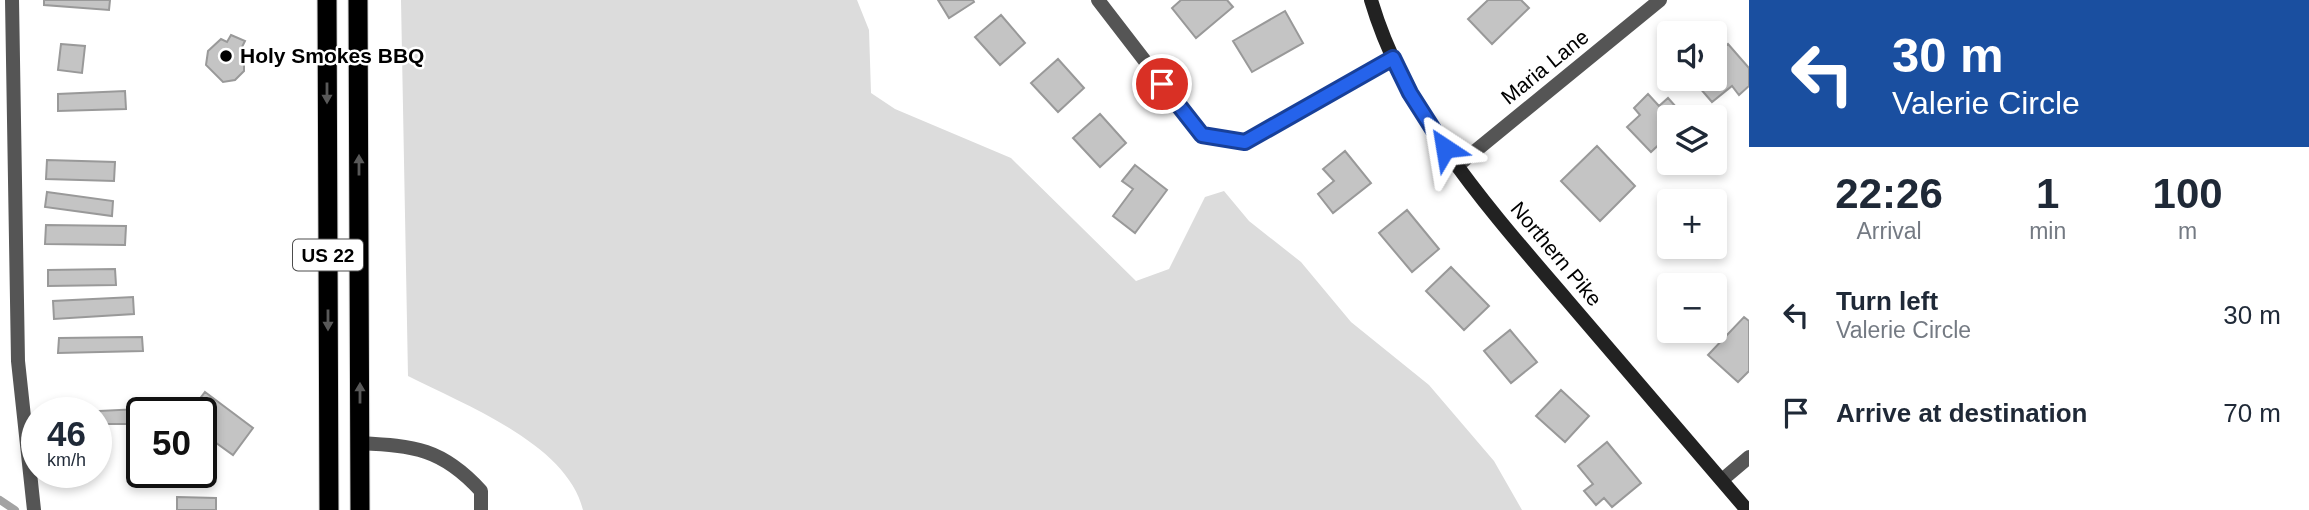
<!DOCTYPE html>
<html lang="en">
<head>
<meta charset="utf-8">
<style>
  :root { --surface:#fff; --page:#f2f2f3; --text:#1f2937; --muted:#747a83 }
  body { margin:0; font-family:Helvetica,sans-serif; background:var(--page); color:var(--text); height:100vh; display:flex; flex-direction:column; font-size:26px; white-space:nowrap }
  * { box-sizing:border-box; margin:0 }
  p { font-size:23px; color:var(--muted) }
  .icon { flex:none; width:38px; height:38px; fill:none; stroke:currentColor; stroke-width:2; stroke-linecap:round; stroke-linejoin:round }
  .map { position:relative; flex:1; overflow:hidden }
  .side { display:flex; flex-direction:column; background:var(--surface); width:560px }
  .side>* { flex:none }
  .guide { background:#1a4fa0; color:#fff; overflow:hidden }
  .controls { position:absolute; left:1657px; top:21px; display:grid; gap:14px }
  .controls a { display:grid; place-items:center; width:70px; height:70px; border-radius:7px; background:var(--surface); box-shadow:0 4px 10px #0003; font-size:35px }
  .speed { position:absolute; left:21px; top:397px; display:flex; gap:14px; font-size:35px; font-weight:700; text-align:center }
  .speed>* { display:grid; place-content:center; width:91px; height:91px; border-radius:50%; background:var(--surface); box-shadow:0 4px 10px #0003; line-height:1 }
  .speed small { font-size:18px; font-weight:400 }
  .speed .limit { border:4px solid #111; border-radius:10px; background:#fff; color:#111 }
  .pin { position:absolute; display:grid; place-items:center; width:60px; height:60px; color:#fff; margin:-30px; border:4px solid #fff; border-radius:50%; box-shadow:0 2px 7px #0007 }
  .me { position:absolute; width:77px; margin:-38px; rotate:327deg; stroke-linejoin:round; filter:drop-shadow(0 0 5px #0008) }
  .turn { display:flex; align-items:center; gap:24px; height:147px; padding:0 28px; font-size:32px }
  .turn .icon { width:91px; height:91px; stroke-width:2.5 }
  .turn b { display:block; font-size:49px; line-height:60px }
  .eta { display:flex; justify-content:space-evenly; align-items:center; height:119px; text-align:center }
  .eta b { font-size:42px; font-weight:800; line-height:49px }
  ul { padding:0; list-style:none }
  li { display:flex; align-items:center; gap:21px; height:98px; padding:0 28px }
  li div { flex:1 }
  li b { display:block; font-size:26px }
  li em { font-style:normal }
  main { display:flex; flex:1; min-height:0 }
  .map>svg:first-child { display:block }
  .green { fill:#dcdcdc }
  .lines { fill:none; stroke-linecap:round; stroke-linejoin:round }
  .stream { stroke:#a3a3a3; stroke-width:8 }
  .building { fill:#c4c4c4; stroke:#999; stroke-width:2 }
  .trunk-casing { stroke:#dbdbdb; stroke-width:21 }
  .service { stroke:#555; stroke-width:14 }
  .minor { stroke:#555; stroke-width:14 }
  .secondary { stroke:#222; stroke-width:14 }
  .trunk { stroke:#000; stroke-width:19 }
  .oneway { fill:#595959 }
  .route-casing { stroke:#184099; stroke-width:18 }
  .route { stroke:#2563eb; stroke-width:12 }
  .poi-dot { fill:#000; stroke:#fff; stroke-width:2.5 }
  .labels { text-anchor:middle; stroke-width:5; stroke-linejoin:round; paint-order:stroke }
  .shield { fill:#fff; stroke:#4c4c4c; stroke-width:2 }
  .shield-label { font-size:19px; font-weight:bold; fill:#000 }
  .poi-label { font-size:21px; font-weight:bold; fill:#000; stroke:#fff; text-anchor:start }
  .street-label { font-size:21px; fill:#000; stroke:#fff }
</style>
</head>
<body>
<main>
<div class="map">
<svg width="1749" height="510" viewBox="0 0 1749 510">
  <rect width="100%" height="100%" fill="#fff"/>
  <path class="green" d="M401,0H857L869,30L871,93L895,109L1011,158L1136,281L1169,269L1205,197L1224,191L1249,221L1301,262L1351,322L1429,385L1494,461L1522,510H583C567,444 465,405 408,376Z"/>
  <g class="lines">
    <path class="stream" d="M0,500L15,510"/>
  </g>
  <path class="building" d="M44,0H110L109,10L44,5Z
    M938,0H973L974,2L949,18Z
    M1181,0H1227L1233,7L1196,38L1172,8Z
    M1488,0H1521L1529,8L1492,44L1468,19Z
    M1285,11L1303,43L1252,72L1233,41Z
    M1001,15L1025,43L1000,65L975,37Z
    M231,35L245,41L241,49L244,52V71L235,80L223,82L206,65L208,51L221,39L227,42Z
    M61,44L85,46L82,73L58,70Z
    M1728,44L1749,68V86L1739,95L1732,86L1712,102L1692,79H1715V46L1720,51Z
    M1058,59L1084,88L1058,112L1031,83Z
    M125,91L126,109L58,111V94Z
    M1648,94L1659,106L1668,98L1685,117H1670V144L1665,139L1651,152L1627,127L1640,115L1634,108Z
    M1100,114L1126,143L1100,167L1073,138Z
    M1597,146L1635,186L1600,221L1561,181Z
    M1345,151L1371,183L1333,213L1318,194L1334,181L1323,169Z
    M47,160L115,162L114,181L46,179Z
    M1135,165L1167,190L1135,233L1113,216L1133,189L1122,181Z
    M47,192L113,201L112,216L45,207Z
    M1407,210L1439,249L1412,272L1379,233Z
    M46,225L126,226L125,245L45,244Z
    M1451,267L1489,306L1464,330L1426,291Z
    M115,269L116,285L48,286V270Z
    M133,297L134,314L54,319L53,301Z
    M1744,317L1749,321V371L1738,382L1708,355Z
    M1510,330L1537,362L1511,383L1484,351Z
    M142,337L143,351L58,353L59,338Z
    M1561,390L1589,416L1565,442L1536,416Z
    M205,392L253,428L233,455L201,432V413H189Z
    M139,409V424H96V413H58Z
    M1607,442L1641,483L1612,507L1604,498L1596,505L1584,491L1593,484L1578,466Z
    M177,497L216,498V510H177Z"/>
  <g class="lines">
    <defs>
      <path id="trunk" d="M327,0L329,510
        M358,0L360,510"/>
    </defs>
    <use href="#trunk" class="trunk-casing"/>
    <path class="service" d="M360,443C414,446 442,448 481,491V510"/>
    <path class="minor" d="M12,0L18,361L34,510
      M1098,0L1202,135L1245,142L1393,58
      M1457,166L1660,0
      M1722,480L1749,457"/>
    <path class="secondary" d="M1371,0C1405,116 1490,210 1567,300C1627,370 1687,440 1747,510"/>
    <use href="#trunk" class="trunk"/>
  </g>
  <defs><path id="oneway-solid" d="M-6-.8H1V-3.2L6.5 0L1 3.2V.8H-6Z" transform="scale(1.75)"/></defs>
  <g class="oneway">
    <use href="#oneway-solid" transform="translate(327 93) rotate(90)"/>
    <use href="#oneway-solid" transform="translate(359 165) rotate(-90)"/>
    <use href="#oneway-solid" transform="translate(328 320) rotate(90)"/>
    <use href="#oneway-solid" transform="translate(360 393) rotate(-90)"/>
  </g>
  <g class="lines">
    <defs>
      <path id="route" d="M1162,84L1202,135L1245,142L1393,58L1410,93L1445,148"/>
    </defs>
    <use href="#route" class="route-casing"/>
    <use href="#route" class="route"/>
  </g>
  <circle class="poi-dot" cx="226" cy="56" r="7"/>
  <g class="labels">
    <rect class="shield" x="293" y="239.5" width="70" height="31" rx="5"/>
    <g class="shield-label">
      <text x="328" y="262">US 22</text>
    </g>
    <g class="poi-label">
      <text x="240" y="63">Holy Smokes BBQ</text>
    </g>
    <g class="street-label">
      <text transform="translate(1545 67) rotate(-39)" y="7">Maria Lane</text>
      <text transform="translate(1556 254) rotate(50)" y="7">Northern Pike</text>
    </g>
  </g>
</svg>
<div class="controls">
<a><svg class="icon" aria-label="sound" viewBox="0 0 24 24"><path d="M4 9h4l5-4v14l-5-4H4zM17 9q2 3 0 6"/></svg></a>
<a><svg class="icon" aria-label="layers" viewBox="0 0 24 24"><path d="M12 4l9 5-9 5-9-5zM3 14l9 5 9-5"/></svg></a>
<a>+</a>
<a>−</a>
</div>
<div class="speed"><div>46<small>km/h</small></div><div class="limit">50</div></div>
<div class="pin" style="left:1162px;top:84px;background:#d93025"><svg class="icon" aria-label="arrive" viewBox="0 0 24 24"><path d="M6 21V4h12l-3 4 3 4H6"/></svg></div>
<svg class="me" style="left:1445px;top:148px" viewBox="-20 -20 40 40"><path d="M0-17L14 15 0 8-14 15z" fill="#2563eb" stroke="#fff" stroke-width="4"/></svg>
</div>
<section class="side">
<div class="guide">
<div class="turn"><svg class="icon" aria-label="left" viewBox="0 0 24 24"><path d="M17 20v-9H6M10 6l-5 5 5 5"/></svg><div><b>30 m</b>Valerie Circle</div></div>
</div>
<div class="eta">
<div><b>22:26</b><p>Arrival</p></div>
<div><b>1</b><p>min</p></div>
<div><b>100</b><p>m</p></div>
</div>
<ul>
<li><svg class="icon" aria-label="left" viewBox="0 0 24 24"><path d="M17 20v-9H6M10 6l-5 5 5 5"/></svg><div><b>Turn left</b><p>Valerie Circle</p></div><em>30 m</em></li>
<li><svg class="icon" aria-label="arrive" viewBox="0 0 24 24"><path d="M6 21V4h12l-3 4 3 4H6"/></svg><div><b>Arrive at destination</b></div><em>70 m</em></li>
</ul>
</section>
</main>
</body>
</html>
